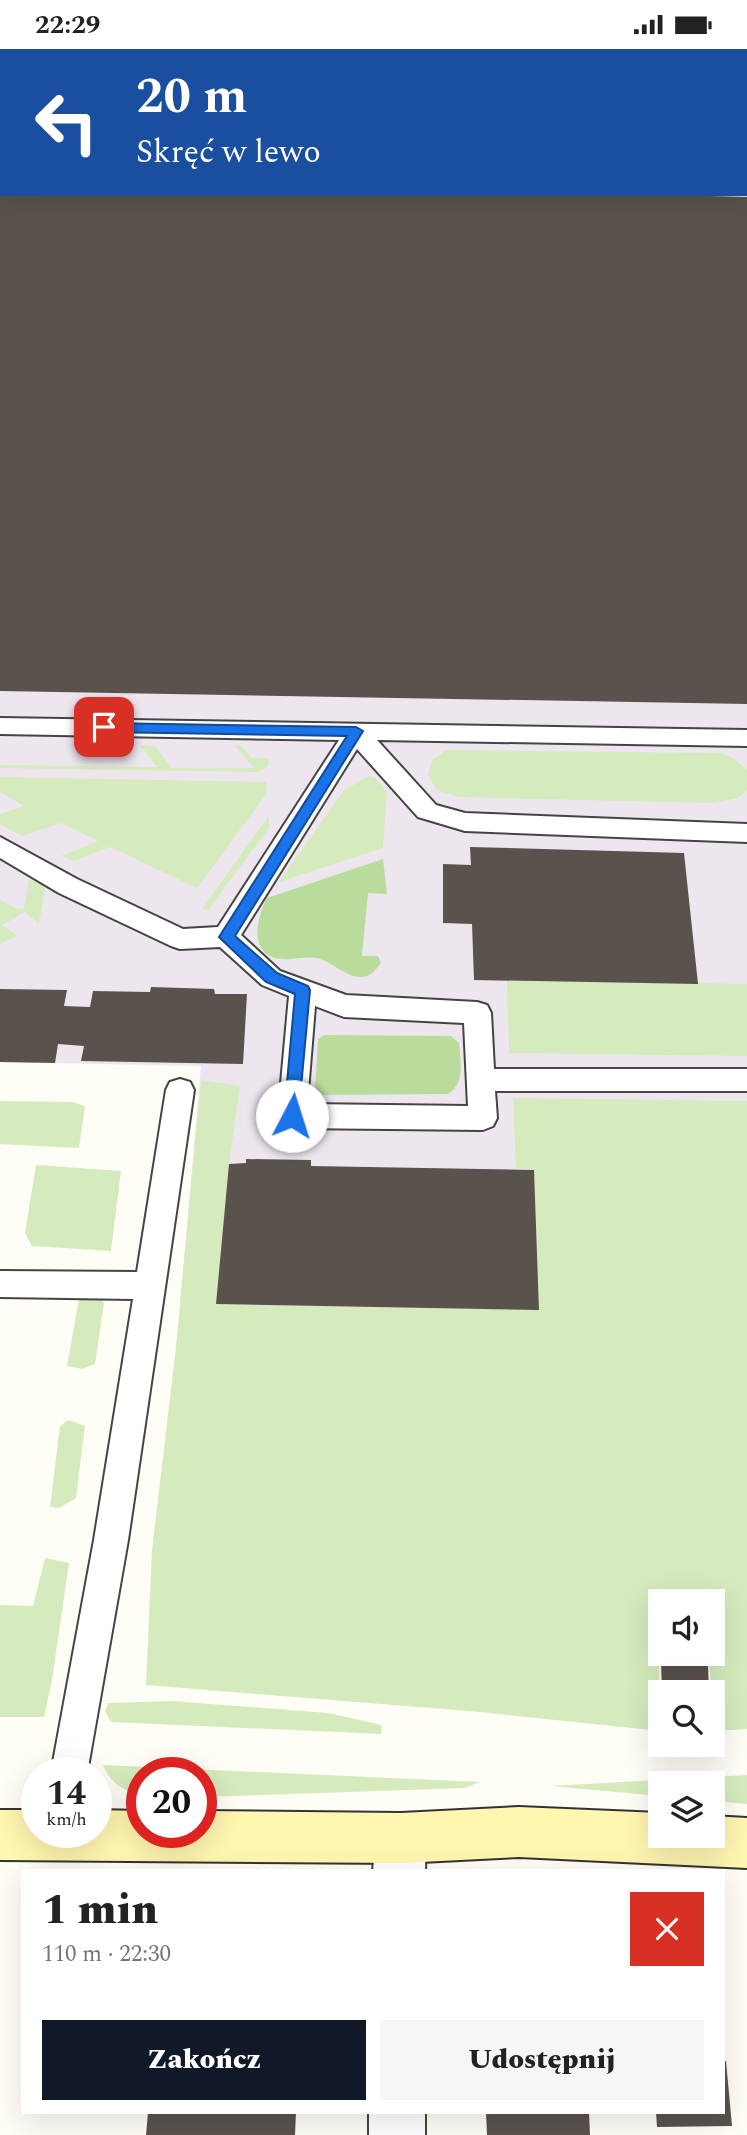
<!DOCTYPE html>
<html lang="pl">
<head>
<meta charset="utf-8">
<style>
  :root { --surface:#fff; --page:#f6f6f6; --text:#222; --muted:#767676; --accent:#111827 }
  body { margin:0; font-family:Spectral,serif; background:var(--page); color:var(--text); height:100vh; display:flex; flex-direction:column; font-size:26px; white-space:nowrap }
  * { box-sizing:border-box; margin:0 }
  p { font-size:23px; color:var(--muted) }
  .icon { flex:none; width:38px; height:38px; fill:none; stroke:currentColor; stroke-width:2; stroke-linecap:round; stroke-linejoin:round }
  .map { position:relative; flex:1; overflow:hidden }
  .side { position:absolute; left:21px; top:1820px; width:704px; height:245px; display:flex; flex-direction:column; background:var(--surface); border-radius:0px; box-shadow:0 7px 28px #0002 }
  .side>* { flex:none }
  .top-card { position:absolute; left:0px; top:0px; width:747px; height:147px; box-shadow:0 7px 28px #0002; background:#1a4fa0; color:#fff; overflow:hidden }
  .buttons { position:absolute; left:648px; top:1540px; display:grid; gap:14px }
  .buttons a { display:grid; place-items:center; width:77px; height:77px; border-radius:0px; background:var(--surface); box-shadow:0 7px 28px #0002; font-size:35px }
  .speed { position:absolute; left:21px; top:1708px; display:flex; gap:14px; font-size:35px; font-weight:700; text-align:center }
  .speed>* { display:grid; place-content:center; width:91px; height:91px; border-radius:50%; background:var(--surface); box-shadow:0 7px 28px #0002; line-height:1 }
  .speed small { font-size:18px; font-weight:400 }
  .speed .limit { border:10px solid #d22; background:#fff; color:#111 }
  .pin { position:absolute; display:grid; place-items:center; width:60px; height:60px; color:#fff; margin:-30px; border-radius:14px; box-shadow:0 4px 10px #0006 }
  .me { position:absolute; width:77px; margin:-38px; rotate:5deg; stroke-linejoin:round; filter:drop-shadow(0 0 5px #0008) }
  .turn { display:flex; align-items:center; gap:24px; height:147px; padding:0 21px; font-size:32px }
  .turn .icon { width:91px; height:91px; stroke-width:2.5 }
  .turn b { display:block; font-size:49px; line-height:60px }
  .round { display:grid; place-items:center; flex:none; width:74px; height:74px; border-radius:0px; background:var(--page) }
  .overview { display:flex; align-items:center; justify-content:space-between; height:119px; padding:0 21px }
  h1 { font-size:42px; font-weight:800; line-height:52px }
  .primary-button { display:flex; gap:14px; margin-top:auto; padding:14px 21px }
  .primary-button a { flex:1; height:80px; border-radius:0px; background:var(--accent); color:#fff; font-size:28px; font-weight:800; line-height:80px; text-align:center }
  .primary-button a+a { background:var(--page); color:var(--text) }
  .status { display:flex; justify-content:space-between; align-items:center; height:49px; padding:0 35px; background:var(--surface); direction:ltr }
  .status svg { height:19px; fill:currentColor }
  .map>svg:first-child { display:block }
  .industrial { fill:#eee6ef; fill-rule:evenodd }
  .green { fill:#d5ebbd; fill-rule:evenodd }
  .forest { fill:#b9dc9c }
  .building { fill:#5a524d }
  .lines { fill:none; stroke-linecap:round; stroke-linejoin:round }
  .lane-casing { stroke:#444; stroke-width:4 }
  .street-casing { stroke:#444; stroke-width:4 }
  .secondary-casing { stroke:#333; stroke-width:4 }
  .lane { fill:#fff; fill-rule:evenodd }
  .street { fill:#fff; fill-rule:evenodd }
  .secondary { fill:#fff6b0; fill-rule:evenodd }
  .route { fill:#1a73e8; stroke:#114b97; stroke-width:2 }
</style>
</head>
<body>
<div class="status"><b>22:29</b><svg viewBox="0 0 49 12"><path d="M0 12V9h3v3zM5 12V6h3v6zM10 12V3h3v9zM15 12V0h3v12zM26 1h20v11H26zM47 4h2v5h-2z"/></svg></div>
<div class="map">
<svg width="747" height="2086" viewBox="0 0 747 2086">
  <rect width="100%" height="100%" fill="#fffdf5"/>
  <path class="industrial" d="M0,0H747V1265L180,1256L201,1017L0,1013ZM2,2H746V145H2Z"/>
  <path class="green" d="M140,696L155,697L172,719H255L234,696L241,697L252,709H269L268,717L258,723L0,719V716L157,718Z
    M446,701L718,704L730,707L747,721V742L738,749L712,754L458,748L437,741L428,726L432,711Z
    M369,727L375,729L387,743L383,799L279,833L344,741Z
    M0,728L266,733L267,744L197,839L110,798L74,812L61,807L98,792L61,774L22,787L0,775V765L24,757L0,743Z
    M269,766V779L208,861L202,860Z
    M29,830L45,838L39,875L25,863L2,876L17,887L0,895V851L17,860L24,859Z
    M507,931L747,935V1007L509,1004Z
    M201,1031L240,1037L229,1115L217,1255L539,1261L534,1121L516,1119L513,1049L747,1052V1680L715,1682L709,1613L659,1610L660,1682L480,1663L146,1636L152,1501L176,1298ZM660,1552H712V1605H660Z
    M0,1052L72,1053L85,1057L79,1099L0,1095Z
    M36,1116L121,1122L111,1202L32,1197L25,1184Z
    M80,1244L99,1246L104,1254L95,1315L82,1320L67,1317Z
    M68,1371L85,1377L76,1449L59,1459L50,1458L60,1377Z
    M45,1509L69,1514L52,1631L44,1668H0V1556L33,1557Z
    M172,1652L328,1664L382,1676L381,1685L111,1673L105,1662L108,1654Z
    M103,1716L480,1733L465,1739L201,1748V1724H142V1746C122,1741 111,1735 103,1716Z
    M747,1726V1755L712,1752V1734H660V1747L551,1737Z"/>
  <path class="forest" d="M383,810L387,845L368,844L362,907H378L381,914C361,944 342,918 320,910C309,906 294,911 282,910C248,908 256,869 267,849Z
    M325,986L451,987L459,994C460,1012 466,1034 448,1045L323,1046L315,1040L318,990Z"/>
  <path class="building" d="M0,145H636L747,148V655L0,642Z
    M470,798L684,804L698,935L474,931L472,875L443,874V815L471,816Z
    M151,938L214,940L215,945H247L243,1015L81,1012L84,997L58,995L55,1014L0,1013V940L67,941L64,957L90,958L93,942L150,943Z
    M246,1110L311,1111V1117L534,1121L539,1261L216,1255L229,1115L246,1114Z
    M661,1613L708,1616L709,1643H662Z
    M723,2012H726L732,2077L657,2078L656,2063H723Z
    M148,2063H296L295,2086H146Z
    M486,2063H589L590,2086H487Z"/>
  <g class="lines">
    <defs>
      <path id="lane" d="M0,78H2V88H0Z
        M746,91H747V101H746Z
        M0,669L747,681V697L377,691L436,756L465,764L747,775V793L465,782L418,768L357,700L241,886L280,922L346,946L477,953L487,956L491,964L494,1020H747V1042H495L497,1069L493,1077L483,1081L292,1079L282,1075L278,1067L289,947L262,936L220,898L180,900L171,897L59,844L0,809V788L77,830L183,880L218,878L339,691L0,685ZM315,957L344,968L464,974L468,1057L307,1055Z
        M180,1030L190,1033L194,1041L128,1491L87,1724H51L94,1491L133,1250L0,1248V1222L137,1223L166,1041L170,1033Z"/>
      <path id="street" d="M401,1764L419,1771L426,1789L425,1822H373L376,1789L383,1771Z
        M369,2063H425V2086H369Z"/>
      <path id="secondary" d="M519,1758L660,1764V1787H712V1767L747,1769V1819L519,1808L401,1814L0,1811V1761H37V1783H96V1761L142,1762V1783H201V1762L401,1764Z"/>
    </defs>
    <use href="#lane" class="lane-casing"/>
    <use href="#street" class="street-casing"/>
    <use href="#secondary" class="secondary-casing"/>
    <use href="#lane" class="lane"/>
    <use href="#street" class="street"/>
    <use href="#secondary" class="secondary"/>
  </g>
  <path class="route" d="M104,674L356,678L363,682L235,887L277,924L308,937L310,941L298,1071H287L284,1067L295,945L266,933L219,888L347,687L104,683L98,678Z"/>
</svg>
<div class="buttons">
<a><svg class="icon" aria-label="sound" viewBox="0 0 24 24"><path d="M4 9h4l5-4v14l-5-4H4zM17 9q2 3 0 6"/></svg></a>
<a><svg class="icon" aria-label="search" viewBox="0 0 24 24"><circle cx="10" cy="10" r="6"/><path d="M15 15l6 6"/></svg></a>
<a><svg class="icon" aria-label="layers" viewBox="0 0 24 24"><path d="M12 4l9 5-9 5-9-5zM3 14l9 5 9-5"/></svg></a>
</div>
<div class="speed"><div>14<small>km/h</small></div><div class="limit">20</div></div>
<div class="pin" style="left:104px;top:678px;background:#d93025"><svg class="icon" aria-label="arrive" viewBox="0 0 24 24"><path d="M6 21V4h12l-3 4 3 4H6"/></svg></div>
<svg class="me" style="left:292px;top:1067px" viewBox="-20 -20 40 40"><circle r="19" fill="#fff"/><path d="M0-13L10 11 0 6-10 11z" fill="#1a73e8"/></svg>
<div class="top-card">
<div class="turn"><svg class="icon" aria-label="left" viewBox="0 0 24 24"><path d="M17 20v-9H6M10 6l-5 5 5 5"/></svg><div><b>20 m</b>Skręć w lewo</div></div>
</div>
<section class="side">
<div class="overview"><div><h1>1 min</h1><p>110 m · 22:30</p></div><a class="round" style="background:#d93025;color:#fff"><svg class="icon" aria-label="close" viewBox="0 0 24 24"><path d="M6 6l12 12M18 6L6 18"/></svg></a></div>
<div class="primary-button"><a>Zakończ</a><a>Udostępnij</a></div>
</section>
</div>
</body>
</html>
